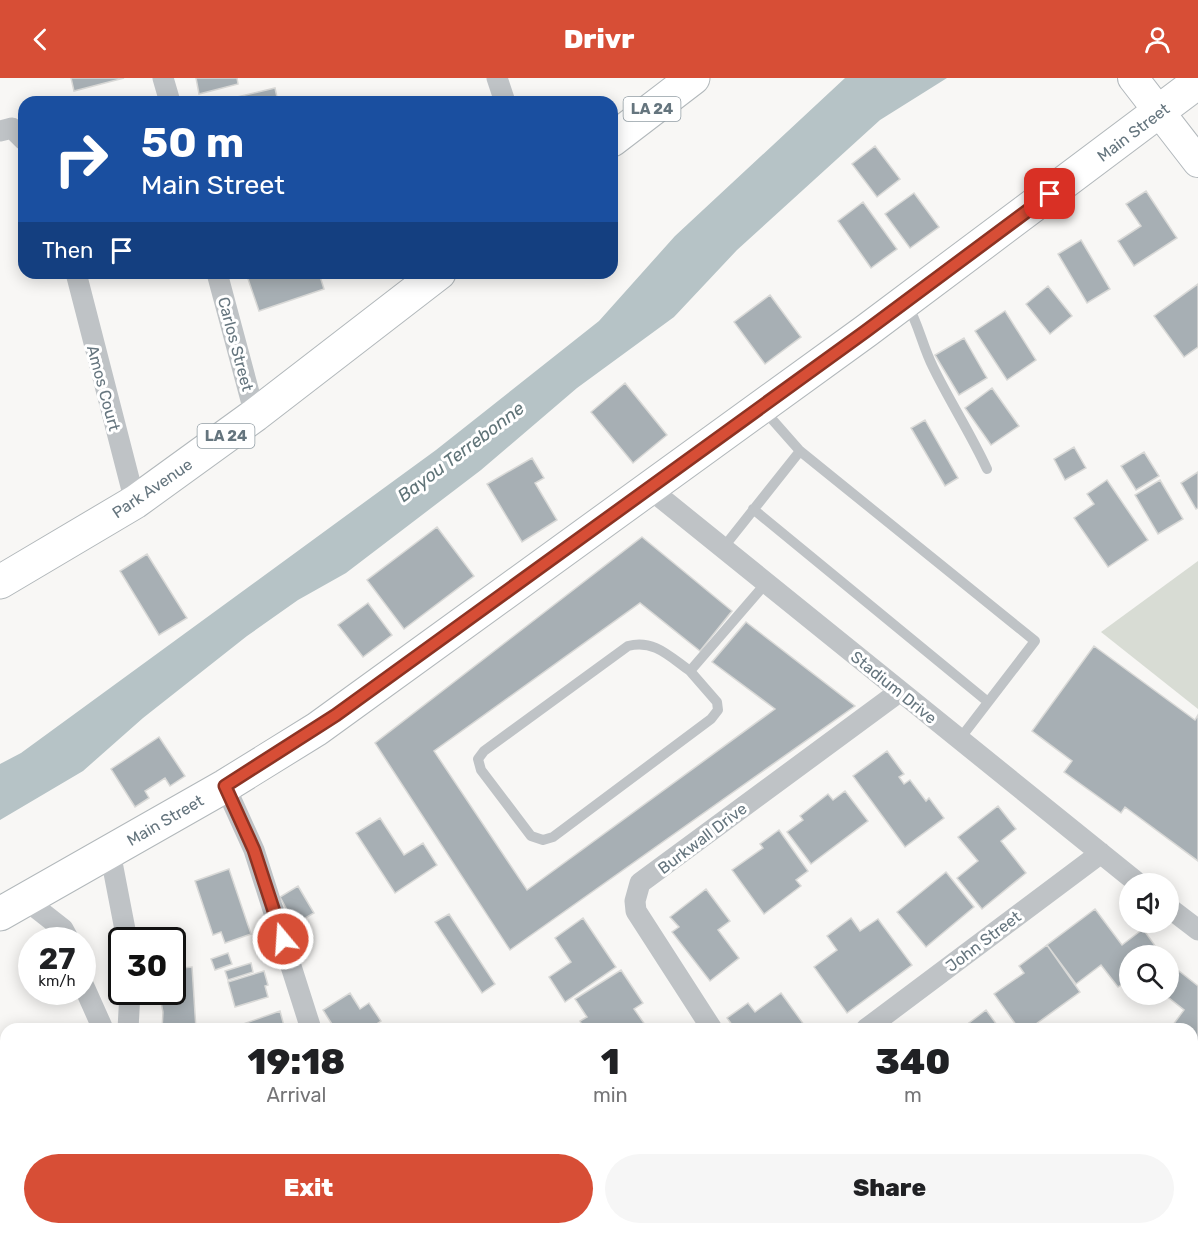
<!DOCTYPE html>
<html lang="en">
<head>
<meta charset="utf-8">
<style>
  :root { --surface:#fff; --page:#f6f6f6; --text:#202124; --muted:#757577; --accent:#d74e36 }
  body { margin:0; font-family:Rubik,sans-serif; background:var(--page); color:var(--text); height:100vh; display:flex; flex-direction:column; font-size:22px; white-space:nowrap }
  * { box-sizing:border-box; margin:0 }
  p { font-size:20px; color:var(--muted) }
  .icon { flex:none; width:33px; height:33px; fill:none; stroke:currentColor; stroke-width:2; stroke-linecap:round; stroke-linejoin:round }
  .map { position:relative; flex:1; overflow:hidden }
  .side { position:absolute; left:0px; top:945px; width:1198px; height:212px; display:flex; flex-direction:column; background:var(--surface); border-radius:18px 18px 0 0; box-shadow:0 3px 15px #0003 }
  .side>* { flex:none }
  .banner { position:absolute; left:18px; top:18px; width:600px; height:183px; border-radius:18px; box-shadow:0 3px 15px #0003; background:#1a4fa0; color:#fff; overflow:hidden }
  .fabs { position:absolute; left:1119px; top:795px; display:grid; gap:12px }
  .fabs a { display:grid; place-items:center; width:60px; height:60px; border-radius:50%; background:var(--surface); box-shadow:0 3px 15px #0003; font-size:30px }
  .speed { position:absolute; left:18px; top:849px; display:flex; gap:12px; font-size:30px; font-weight:700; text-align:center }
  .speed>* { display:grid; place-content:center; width:78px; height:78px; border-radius:50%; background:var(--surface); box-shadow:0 3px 15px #0003; line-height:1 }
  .speed small { font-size:15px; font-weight:400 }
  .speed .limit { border:3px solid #111; border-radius:9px; background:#fff; color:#111 }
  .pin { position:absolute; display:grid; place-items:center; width:51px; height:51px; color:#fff; margin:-26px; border-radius:12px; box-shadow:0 3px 9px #0006 }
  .me { position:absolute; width:66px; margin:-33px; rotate:342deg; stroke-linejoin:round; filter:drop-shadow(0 0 4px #0008) }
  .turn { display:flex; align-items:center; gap:21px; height:126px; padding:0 24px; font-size:27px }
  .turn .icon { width:78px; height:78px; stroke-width:2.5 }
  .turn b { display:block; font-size:42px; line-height:51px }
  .then { display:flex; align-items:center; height:57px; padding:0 24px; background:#0003; gap:12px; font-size:22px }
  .eta { display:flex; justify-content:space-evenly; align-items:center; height:102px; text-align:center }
  .eta b { font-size:36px; font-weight:800; line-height:42px }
  .button { display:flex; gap:12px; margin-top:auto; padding:12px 24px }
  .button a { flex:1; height:69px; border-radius:36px; background:var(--accent); color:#fff; font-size:24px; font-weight:800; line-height:69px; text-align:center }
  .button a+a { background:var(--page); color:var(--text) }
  header { display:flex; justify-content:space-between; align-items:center; height:78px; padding:0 24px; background:var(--accent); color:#fff; font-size:27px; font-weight:800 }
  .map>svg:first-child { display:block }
  .green { fill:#d8dcd4 }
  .water { fill:#b6c3c6 }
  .building { fill:#a7afb4; stroke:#d9d9d7; stroke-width:1.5 }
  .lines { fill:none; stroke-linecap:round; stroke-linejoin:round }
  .secondary-casing { stroke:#b1b7bb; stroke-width:32 }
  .primary-casing { stroke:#b2b8bb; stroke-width:35 }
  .lane { stroke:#bfc3c6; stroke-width:10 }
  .street { stroke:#bfc3c6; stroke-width:21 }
  .secondary { stroke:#fff; stroke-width:30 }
  .primary { stroke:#fff; stroke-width:33 }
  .route-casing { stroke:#8c3323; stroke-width:15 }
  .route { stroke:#d74e36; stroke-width:10 }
  .labels { text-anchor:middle; stroke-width:6; stroke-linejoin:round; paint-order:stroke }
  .shield { fill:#fff; stroke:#939ea5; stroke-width:1.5 }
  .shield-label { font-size:15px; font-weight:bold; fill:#65757e }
  .street-label { font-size:16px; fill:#65757e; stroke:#fff }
  .water-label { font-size:18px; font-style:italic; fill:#607478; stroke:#fff }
</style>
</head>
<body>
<header><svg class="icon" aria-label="back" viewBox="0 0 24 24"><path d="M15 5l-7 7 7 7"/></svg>Drivr<svg class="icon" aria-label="person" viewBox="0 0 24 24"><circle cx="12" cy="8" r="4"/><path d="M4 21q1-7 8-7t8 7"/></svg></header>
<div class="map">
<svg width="1198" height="1156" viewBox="0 0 1198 1156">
  <rect width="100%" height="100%" fill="#f8f7f5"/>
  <path class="green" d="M1198,483V631L1101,554Z"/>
  <path class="water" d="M845,0H947L880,42L737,172L674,239L577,310L481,392L346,495L298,522L247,558L143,640L83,693L0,742V686L21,675L436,372L599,243L675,158Z"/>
  <path class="building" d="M71,0H124L74,13Z
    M196,0H237L238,6L199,16Z
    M275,10L278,24H216Z
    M875,68L900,101L877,119L852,86Z
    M1146,113L1177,160L1134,188L1118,163L1141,148L1126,126Z
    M914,115L939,149L910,170L885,136Z
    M863,124L897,171L871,190L838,143Z
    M1081,162L1110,211L1087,225L1058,176Z
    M246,195H319L324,211L259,233Z
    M1198,206V269L1184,279L1154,238Z
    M1048,208L1072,238L1050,256L1026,226Z
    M770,217L801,259L765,286L734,244Z
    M1005,233L1036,282L1007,302L975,253Z
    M964,260L987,300L959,317L935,277Z
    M625,305L667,357L633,385L591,334Z
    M992,310L1019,348L991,367L965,330Z
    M925,342L958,400L945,408L911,350Z
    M1074,369L1086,390L1065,402L1054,381Z
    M1144,374L1159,398L1136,412L1121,388Z
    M532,380L544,400L535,405L557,442L522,464L487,406Z
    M1198,394V430L1196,431L1181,405Z
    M1107,402L1148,462L1108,489L1074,440L1094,426L1087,416Z
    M1160,402L1183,441L1158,456L1135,417Z
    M437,449L474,498L404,551L367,502Z
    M642,459L732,533L700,573L640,525L434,673L527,812L775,631L712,584L746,544L855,628L510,872L375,665Z
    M147,476L187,540L159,557L120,493Z
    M368,525L392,557L363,579L338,547Z
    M1094,568L1195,642L1198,637V783L1125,729L1121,735L1064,694L1072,683L1032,653Z
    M159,659L185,698L170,708L165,700L145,713L149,720L135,729L111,691Z
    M887,673L904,696L899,699L904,706L910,702L926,723L929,720L944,740L905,769L853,698Z
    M845,713L868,743L811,786L787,754L803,742L800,738L828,716L833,722Z
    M998,728L1016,751L1001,763L1026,795L982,831L957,800L978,783L958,759Z
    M380,740L404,777L423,765L437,787L395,815L356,755Z
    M779,752L808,793L796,802L801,808L764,836L732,792L763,770L760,766Z
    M229,791L251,856L225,865L221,854L213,857L195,803Z
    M946,794L974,829L926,869L897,834Z
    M298,808L314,835L295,846L280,819Z
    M706,811L730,843L718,852L739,880L710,903L672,854L679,849L670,839Z
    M1095,831L1122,867L1143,851L1161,876L1130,878V901L1118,909L1101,887L1076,906L1047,867Z
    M449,836L495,906L482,915L435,844Z
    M583,840L616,889L565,924L549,899L571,884L555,860Z
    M851,840L860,853L878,841L912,887L847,935L814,889L837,872L827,858Z
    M1047,867L1080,914L1029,951H1019L994,916L1024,895L1019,888Z
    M228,875L232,886L215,892L211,881Z
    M251,885L253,894L228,902L225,893Z
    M192,889L196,951H162L163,934L159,914H172V891Z
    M621,892L643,925L634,931L648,951H584L580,943L587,939L575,921Z
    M264,893L268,907L265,908L268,919L235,929L228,904Z
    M1179,893L1198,908V977L1192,984V951H1170L1184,932L1164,916H1168V907Z
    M350,915L360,931L369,925L381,943L372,949L373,951H335L323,932Z
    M781,915L807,951H735L727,940L748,925L755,934Z
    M986,932L1000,951H961Z
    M280,933L284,948L276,951H229Z
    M1198,1076V1143L1192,1136V1082Z
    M67,1150H102L103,1156H68Z
    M190,1150H224L225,1156H191Z
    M248,1150H285L286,1156H249Z
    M705,1150H719L711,1156Z
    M746,1150H764L756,1156H750Z
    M780,1150H788L792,1156H771Z
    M901,1150H939L943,1156H893Z
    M945,1150H971L963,1156H949Z
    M1111,1150H1189L1193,1156H1115Z"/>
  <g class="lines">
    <defs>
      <path id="secondary" d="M1133,0L1198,84"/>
      <path id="primary" d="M612,62L693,0
        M0,504L135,424L255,337L439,195
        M0,836L225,708L317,651L866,253L1198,4"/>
    </defs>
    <use href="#secondary" class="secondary-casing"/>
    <use href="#primary" class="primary-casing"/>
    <path class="lane" d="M907,226C919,247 922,267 933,289C950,324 971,356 987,391
      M763,331L800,373L1035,563L959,662
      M753,431L988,624
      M723,470L800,373
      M690,593C670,579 654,561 628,568L484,673L478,681L481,692L531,758L543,762L553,759L711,641L718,632L717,624L690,593L766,505"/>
    <path class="street" d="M163,0L170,24
      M497,0L505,24
      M0,53L12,50L24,62
      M76,195L135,424
      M217,195L255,337
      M650,411L1139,806
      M225,708L254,772L311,951
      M110,774L127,862
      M26,822L63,851L69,862
      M1168,829L1198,852
      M82,904L103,951
      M128,951L130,914
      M712,951L636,833L635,823L640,805L899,614
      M866,951L1101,775
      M1192,1021L1198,1017
      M149,1150L150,1156
      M374,1150L376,1156
      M843,1150L847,1156
      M1013,1156L1021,1150"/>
    <use href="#secondary" class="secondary"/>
    <use href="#primary" class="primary"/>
  </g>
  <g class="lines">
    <defs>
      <path id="route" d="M283,861L254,772L225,708L336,637L866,253L1050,116"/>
    </defs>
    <use href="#route" class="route-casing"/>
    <use href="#route" class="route"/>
  </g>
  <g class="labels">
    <g class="shield">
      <rect x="623.5" y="19" width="57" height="24" rx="4.5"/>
      <rect x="197.5" y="346" width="57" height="24" rx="4.5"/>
    </g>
    <g class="shield-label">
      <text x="652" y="36">LA 24</text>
      <text x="226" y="363">LA 24</text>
    </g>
    <g class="street-label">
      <text transform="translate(1133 54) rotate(-37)" y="6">Main Street</text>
      <text transform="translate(236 266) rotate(75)" y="6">Carlos Street</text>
      <text transform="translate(104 310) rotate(75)" y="6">Amos Court</text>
      <text transform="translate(152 410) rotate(-34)" y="6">Park Avenue</text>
      <text transform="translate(894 609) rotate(39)" y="6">Stadium Drive</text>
      <text transform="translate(165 742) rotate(-30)" y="6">Main Street</text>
      <text transform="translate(702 760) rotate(-37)" y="6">Burkwall Drive</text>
      <text transform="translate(983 863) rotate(-37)" y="6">John Street</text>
    </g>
    <g class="water-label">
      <text transform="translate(461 374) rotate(-37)" y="6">Bayou Terrebonne</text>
    </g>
  </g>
</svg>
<div class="fabs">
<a><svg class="icon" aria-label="sound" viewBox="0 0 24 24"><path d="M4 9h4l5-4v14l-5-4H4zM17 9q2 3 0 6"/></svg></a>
<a><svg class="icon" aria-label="search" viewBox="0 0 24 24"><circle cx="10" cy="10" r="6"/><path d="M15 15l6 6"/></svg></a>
</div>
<div class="speed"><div>27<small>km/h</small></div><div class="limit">30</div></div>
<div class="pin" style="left:1050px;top:116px;background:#d93025"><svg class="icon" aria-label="arrive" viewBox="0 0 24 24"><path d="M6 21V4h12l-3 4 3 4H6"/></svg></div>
<svg class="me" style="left:283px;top:861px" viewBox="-20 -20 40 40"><circle r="17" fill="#d74e36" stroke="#fff" stroke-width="3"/><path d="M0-11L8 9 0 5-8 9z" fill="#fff"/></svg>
<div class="banner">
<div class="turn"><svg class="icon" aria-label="right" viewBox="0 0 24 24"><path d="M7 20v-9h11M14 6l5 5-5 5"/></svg><div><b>50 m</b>Main Street</div></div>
<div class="then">Then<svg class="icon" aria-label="arrive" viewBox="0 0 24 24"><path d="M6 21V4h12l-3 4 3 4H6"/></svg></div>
</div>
<section class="side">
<div class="eta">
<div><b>19:18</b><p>Arrival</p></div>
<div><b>1</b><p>min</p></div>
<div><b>340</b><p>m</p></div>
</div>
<div class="button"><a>Exit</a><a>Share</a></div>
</section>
</div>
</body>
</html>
